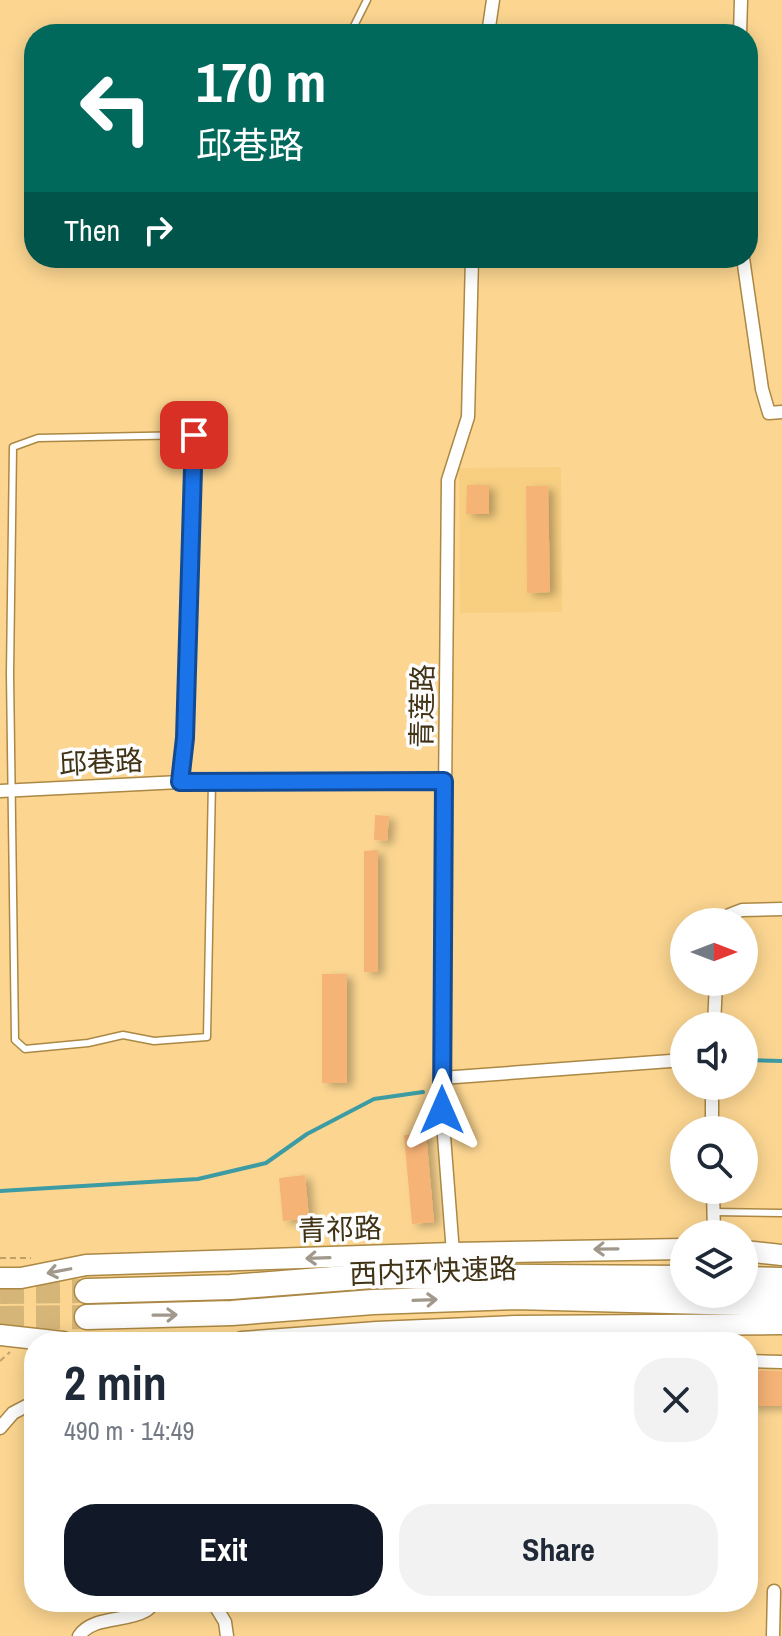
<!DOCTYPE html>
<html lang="en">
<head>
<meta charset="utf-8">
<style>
  :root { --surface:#fff; --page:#f2f2f3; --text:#1f2937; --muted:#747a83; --accent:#111827 }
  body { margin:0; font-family:"Archivo Narrow","Noto Sans SC",sans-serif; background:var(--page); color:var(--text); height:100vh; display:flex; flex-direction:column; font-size:30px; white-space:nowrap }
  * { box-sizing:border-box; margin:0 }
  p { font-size:26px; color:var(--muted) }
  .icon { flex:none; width:44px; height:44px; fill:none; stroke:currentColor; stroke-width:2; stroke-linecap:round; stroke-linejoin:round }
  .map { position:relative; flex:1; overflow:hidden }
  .drawer { position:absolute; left:24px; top:1332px; width:734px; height:280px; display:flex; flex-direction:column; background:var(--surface); border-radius:32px; box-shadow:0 4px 20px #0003 }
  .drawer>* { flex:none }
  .banner { position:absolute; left:24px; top:24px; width:734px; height:244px; border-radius:32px; box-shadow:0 4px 20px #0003; background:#00695c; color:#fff; overflow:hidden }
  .needle { width:52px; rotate:90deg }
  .controls { position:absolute; left:670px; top:908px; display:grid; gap:16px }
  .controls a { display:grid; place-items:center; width:88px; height:88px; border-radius:50%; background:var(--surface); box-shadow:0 4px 20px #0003; font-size:40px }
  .pin { position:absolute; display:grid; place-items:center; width:68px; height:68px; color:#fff; margin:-34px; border-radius:16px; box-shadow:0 4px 12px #0006 }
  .me { position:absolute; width:88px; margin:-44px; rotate:0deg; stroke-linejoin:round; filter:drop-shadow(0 0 6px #0008) }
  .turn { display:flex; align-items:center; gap:28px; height:168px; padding:0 40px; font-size:36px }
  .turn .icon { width:104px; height:104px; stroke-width:2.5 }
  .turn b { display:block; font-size:56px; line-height:68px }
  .then { display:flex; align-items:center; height:76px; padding:0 40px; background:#0003; gap:16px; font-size:30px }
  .round { display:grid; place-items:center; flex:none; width:84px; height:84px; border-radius:32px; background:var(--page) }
  .headline { display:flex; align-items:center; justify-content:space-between; height:136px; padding:0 40px }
  h1 { font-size:48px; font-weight:700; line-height:60px }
  .primary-button { display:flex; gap:16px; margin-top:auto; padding:16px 40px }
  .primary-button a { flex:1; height:92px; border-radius:32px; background:var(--accent); color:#fff; font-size:32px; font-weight:700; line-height:92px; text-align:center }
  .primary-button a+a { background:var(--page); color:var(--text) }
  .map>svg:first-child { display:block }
  .built { fill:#f8cf81 }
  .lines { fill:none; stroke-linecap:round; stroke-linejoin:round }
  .stream { stroke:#3c9ba3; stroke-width:4 }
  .building { fill:#f6b376; filter:url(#shadow) }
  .highway-tunnel { stroke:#d6b578; stroke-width:24; stroke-dasharray:24 12; stroke-linecap:butt }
  .lane-casing { stroke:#ab8844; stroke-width:9 }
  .street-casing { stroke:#ab8844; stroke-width:15 }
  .primary-casing { stroke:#ab8844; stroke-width:23 }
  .highway-casing { stroke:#ab8844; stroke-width:27 }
  .path { stroke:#bea068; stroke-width:2; stroke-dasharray:6 4; stroke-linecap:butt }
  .lane { stroke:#fff; stroke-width:6 }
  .street { stroke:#fff; stroke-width:12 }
  .primary { stroke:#fff; stroke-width:20 }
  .highway { stroke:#fff; stroke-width:24 }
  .oneway { stroke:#a0988a }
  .route-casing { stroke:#114b97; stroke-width:20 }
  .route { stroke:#1a73e8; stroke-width:14 }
  .labels { text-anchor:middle; stroke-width:7; stroke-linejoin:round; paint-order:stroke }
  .street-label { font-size:28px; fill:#403215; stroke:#fdfdfd }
</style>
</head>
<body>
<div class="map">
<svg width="782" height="1636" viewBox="0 0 782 1636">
  <defs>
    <filter id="shadow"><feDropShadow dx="6" dy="3.5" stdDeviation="4" flood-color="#0004"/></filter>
  </defs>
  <rect width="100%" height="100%" fill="#fcd691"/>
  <path class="built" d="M561,467L562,612L460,613L459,468Z"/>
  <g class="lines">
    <path class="stream" d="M744,1060L782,1061
      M0,1191L198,1179L266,1163L307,1134L374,1099L423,1092"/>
  </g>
  <path class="building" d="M467,485H489V514H466Z
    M526,486H548L550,592L527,593Z
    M375,815L389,816L387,841L374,840Z
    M378,850V972H364V851Z
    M322,974H347V1083H322Z
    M426,1133L434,1222L412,1224L404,1135Z
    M305,1175L309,1218L283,1221L279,1178Z
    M748,1370L782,1371V1406H748Z"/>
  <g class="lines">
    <path class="highway-tunnel" d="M0,1292L87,1291
      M0,1318L87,1317"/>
    <defs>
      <path id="lane" d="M350,34L367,0
        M180,782L185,738L194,435L38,438L13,447L10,674L15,1040L25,1049L88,1043L123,1035L154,1041L207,1037L212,782
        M714,1212L782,1213"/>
      <path id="street" d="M488,34L493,0
        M740,34L741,0
        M743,258L762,389L769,413L782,412
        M0,791L180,782L444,781
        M727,922L729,915L742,910L782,909
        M714,1026L716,982
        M442,1078L684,1060
        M712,1086V1130
        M713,1190L714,1234
        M453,1253L442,1110L448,480L468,417L472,258
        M569,1342V1338
        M748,1361L782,1362
        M0,1428L13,1413L34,1402
        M213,1602L225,1622L227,1636
        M79,1636C92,1616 126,1622 145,1611C149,1609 152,1605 155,1602
        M773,1636L774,1591"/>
      <path id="primary" d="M744,1251L782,1255
        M0,1278H21L86,1265L453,1253L684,1249
        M0,1335L63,1342
        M242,1342L377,1332L516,1326L782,1324"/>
      <path id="highway" d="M744,1279L782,1280
        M87,1291L231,1287L372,1276L684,1278
        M87,1317L232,1313L373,1302L515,1297L782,1304"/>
    </defs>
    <use href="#lane" class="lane-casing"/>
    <use href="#street" class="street-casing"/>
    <use href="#primary" class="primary-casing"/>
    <use href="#highway" class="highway-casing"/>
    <path class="path" d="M0,1258H31
      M0,1361L10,1352"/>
    <use href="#lane" class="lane"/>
    <use href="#street" class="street"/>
    <use href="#primary" class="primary"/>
    <use href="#highway" class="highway"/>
  </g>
  <defs><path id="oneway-shaft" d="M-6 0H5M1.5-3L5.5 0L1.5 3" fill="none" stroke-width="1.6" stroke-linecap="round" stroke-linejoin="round" transform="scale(2)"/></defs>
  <g class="oneway">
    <use href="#oneway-shaft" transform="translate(606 1249) rotate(179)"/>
    <use href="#oneway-shaft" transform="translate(318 1258) rotate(178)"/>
    <use href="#oneway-shaft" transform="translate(59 1271) rotate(169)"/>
    <use href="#oneway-shaft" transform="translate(425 1300) rotate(-2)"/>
    <use href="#oneway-shaft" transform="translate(165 1315) rotate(-1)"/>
  </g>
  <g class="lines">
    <defs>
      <path id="route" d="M194,435L185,738L180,782L444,781L442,1110"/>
    </defs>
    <use href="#route" class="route-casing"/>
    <use href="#route" class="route"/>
  </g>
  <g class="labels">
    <g class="street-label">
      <text transform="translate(422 706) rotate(-89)" y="10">青莲路</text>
      <text transform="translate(101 762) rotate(-3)" y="10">邱巷路</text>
      <text transform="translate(340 1229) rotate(-2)" y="10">青祁路</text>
      <text transform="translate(433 1271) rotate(-2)" y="10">西内环快速路</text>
    </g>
  </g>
</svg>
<div class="controls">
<a><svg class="needle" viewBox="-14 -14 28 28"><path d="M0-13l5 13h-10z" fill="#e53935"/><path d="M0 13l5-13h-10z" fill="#747a83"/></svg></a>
<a><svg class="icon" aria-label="sound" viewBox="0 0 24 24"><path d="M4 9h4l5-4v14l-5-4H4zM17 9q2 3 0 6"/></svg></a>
<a><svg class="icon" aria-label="search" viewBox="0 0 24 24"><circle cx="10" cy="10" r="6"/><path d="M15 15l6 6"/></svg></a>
<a><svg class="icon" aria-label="layers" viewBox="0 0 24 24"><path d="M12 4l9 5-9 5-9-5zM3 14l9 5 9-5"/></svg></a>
</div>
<div class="pin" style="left:194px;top:435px;background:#d93025"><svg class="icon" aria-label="arrive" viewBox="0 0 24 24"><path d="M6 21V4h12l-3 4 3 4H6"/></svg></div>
<svg class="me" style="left:442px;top:1110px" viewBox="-20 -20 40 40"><path d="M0-17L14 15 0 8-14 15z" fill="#1a73e8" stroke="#fff" stroke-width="4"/></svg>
<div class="banner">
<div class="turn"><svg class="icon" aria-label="left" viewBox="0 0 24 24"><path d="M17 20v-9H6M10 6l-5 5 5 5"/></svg><div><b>170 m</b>邱巷路</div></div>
<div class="then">Then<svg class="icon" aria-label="right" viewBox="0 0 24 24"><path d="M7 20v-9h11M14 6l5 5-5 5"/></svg></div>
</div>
<section class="drawer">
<div class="headline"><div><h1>2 min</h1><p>490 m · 14:49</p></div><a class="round"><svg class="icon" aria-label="close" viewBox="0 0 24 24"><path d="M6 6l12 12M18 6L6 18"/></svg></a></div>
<div class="primary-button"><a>Exit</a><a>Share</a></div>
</section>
</div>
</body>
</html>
